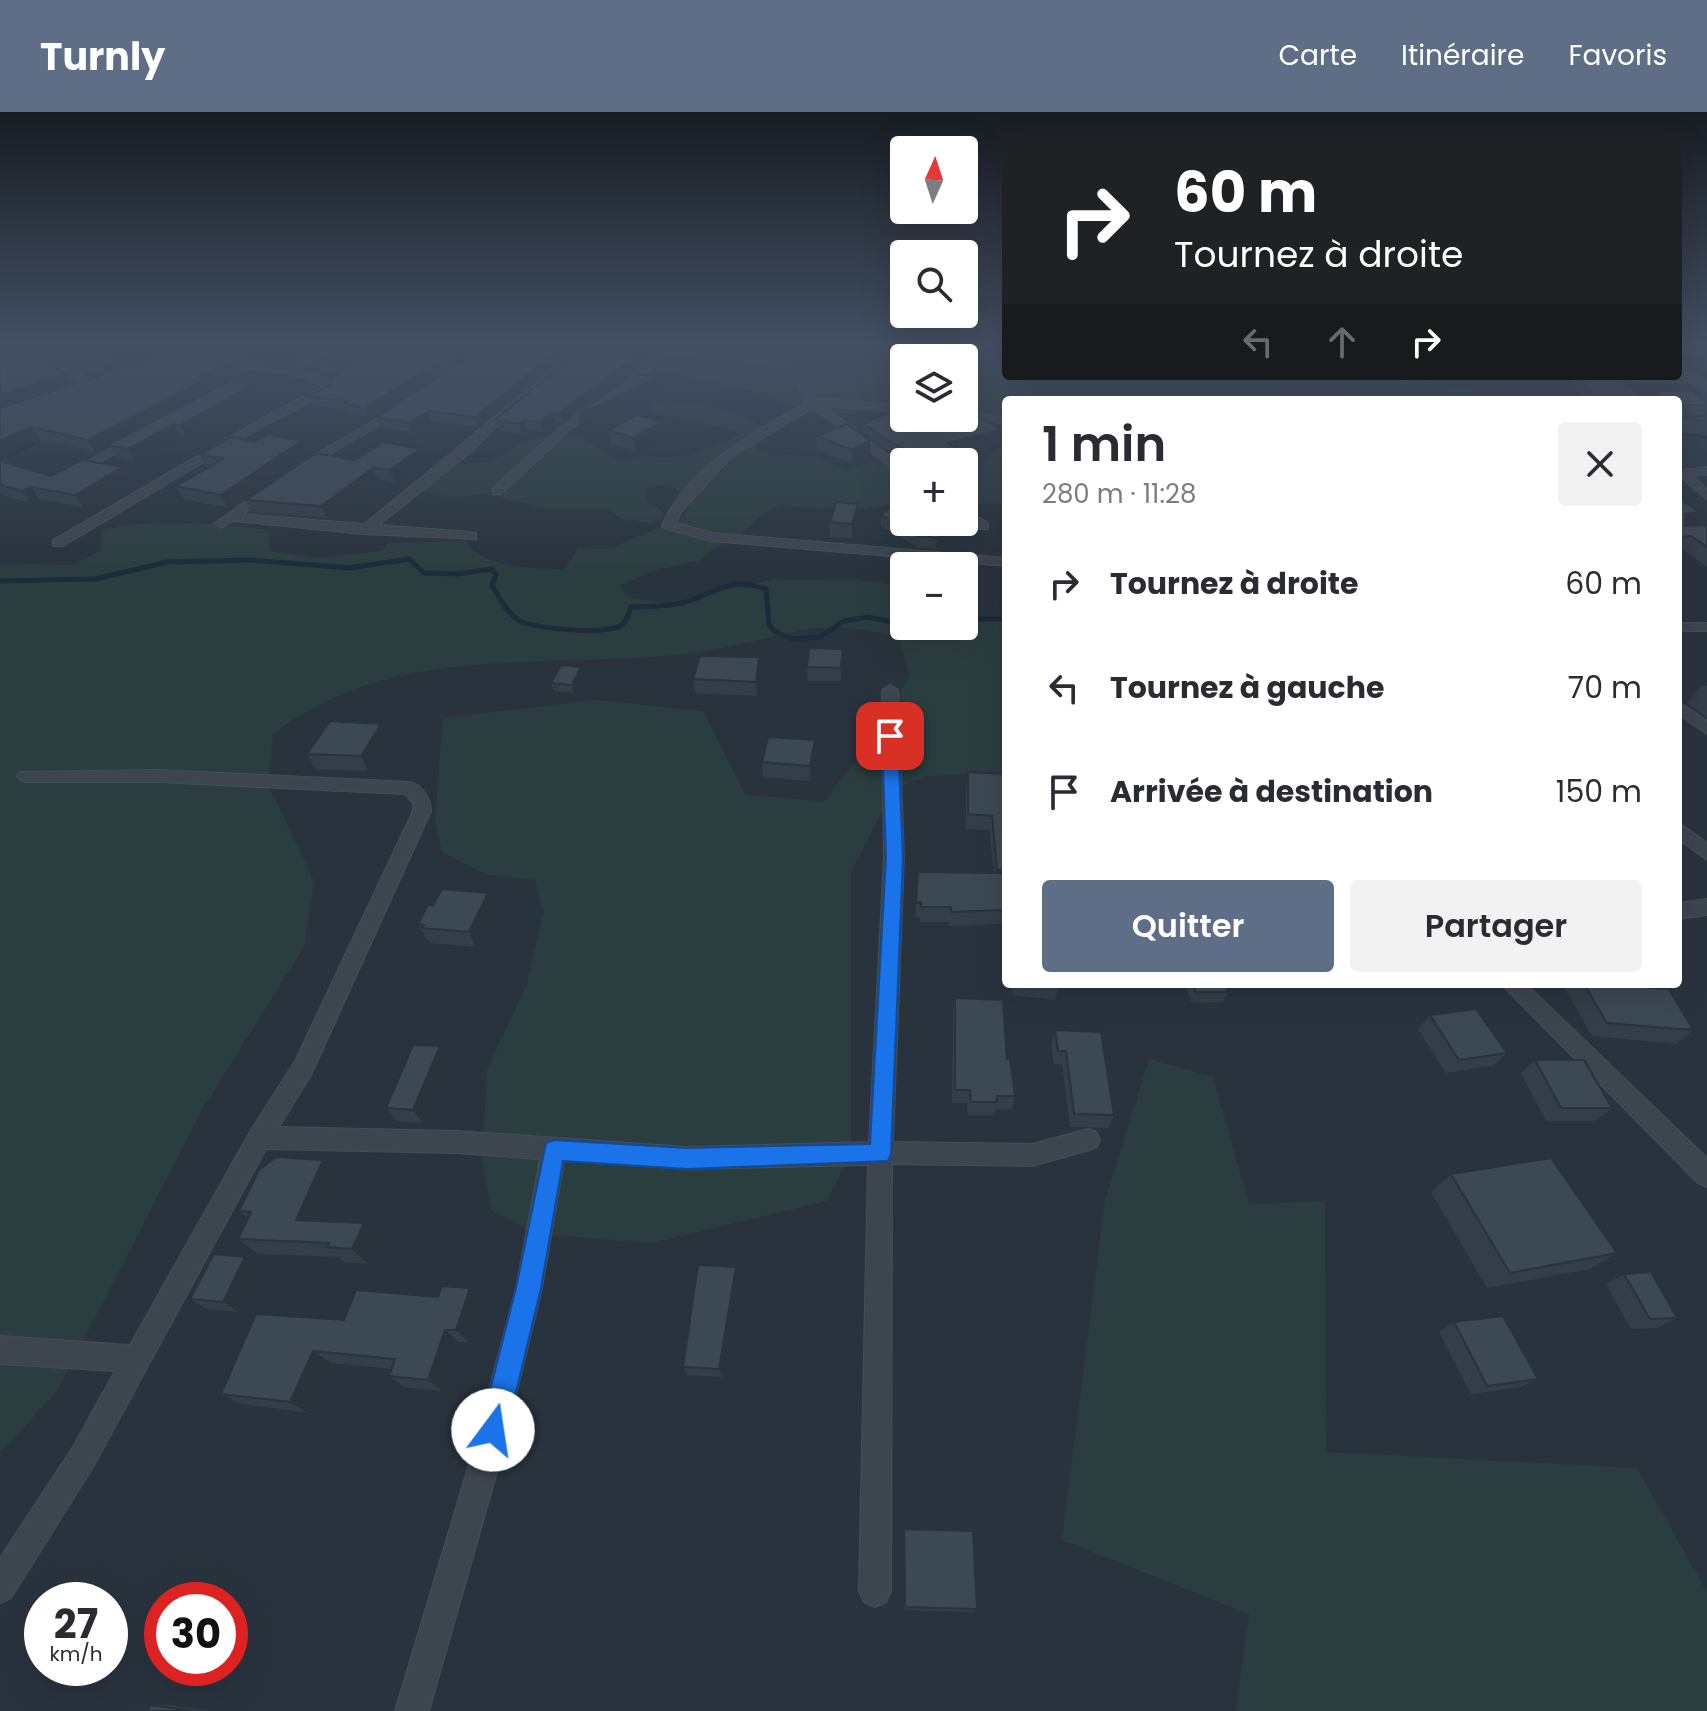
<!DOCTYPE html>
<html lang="fr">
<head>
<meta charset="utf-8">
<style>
  :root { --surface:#fff; --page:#f2f2f3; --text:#2b2b33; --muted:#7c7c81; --accent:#5d6e86 }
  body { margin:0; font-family:Poppins,sans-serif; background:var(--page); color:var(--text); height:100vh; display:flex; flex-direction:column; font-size:30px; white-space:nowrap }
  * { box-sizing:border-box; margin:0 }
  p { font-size:26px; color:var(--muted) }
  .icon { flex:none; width:44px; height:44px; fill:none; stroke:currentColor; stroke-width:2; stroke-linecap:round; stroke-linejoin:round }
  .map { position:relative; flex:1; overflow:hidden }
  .panel { position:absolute; left:1002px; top:284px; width:680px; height:592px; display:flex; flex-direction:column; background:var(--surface); border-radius:8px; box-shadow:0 8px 32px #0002 }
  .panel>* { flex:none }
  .banner { position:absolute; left:1002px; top:24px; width:680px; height:244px; border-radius:8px; box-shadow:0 8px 32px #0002; background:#202124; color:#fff; overflow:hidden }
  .needle { width:52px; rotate:3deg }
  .tools { position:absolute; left:890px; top:24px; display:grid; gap:16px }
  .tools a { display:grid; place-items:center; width:88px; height:88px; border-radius:8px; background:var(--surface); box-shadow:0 8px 32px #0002; font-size:40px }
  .speed { position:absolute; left:24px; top:1470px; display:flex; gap:16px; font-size:40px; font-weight:700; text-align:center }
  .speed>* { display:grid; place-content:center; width:104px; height:104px; border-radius:50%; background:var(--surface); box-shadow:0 8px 32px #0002; line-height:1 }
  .speed small { font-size:20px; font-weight:400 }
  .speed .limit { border:12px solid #d22; background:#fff; color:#111 }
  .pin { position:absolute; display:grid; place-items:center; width:68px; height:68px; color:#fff; margin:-34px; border-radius:16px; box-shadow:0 4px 12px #0006 }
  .me { position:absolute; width:88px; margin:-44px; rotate:14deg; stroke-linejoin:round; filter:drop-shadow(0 0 6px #0008) }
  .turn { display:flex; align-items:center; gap:28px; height:168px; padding:0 40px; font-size:36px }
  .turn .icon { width:104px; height:104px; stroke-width:2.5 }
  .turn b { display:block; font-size:56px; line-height:68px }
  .lanes { display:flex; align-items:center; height:76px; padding:0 40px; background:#0003; justify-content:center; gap:40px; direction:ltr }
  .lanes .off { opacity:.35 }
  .round { display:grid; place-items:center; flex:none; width:84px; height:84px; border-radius:8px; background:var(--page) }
  .overview { display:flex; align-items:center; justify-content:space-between; height:136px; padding:0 40px }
  h1 { font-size:48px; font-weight:600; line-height:60px }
  .button { display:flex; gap:16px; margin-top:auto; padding:16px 40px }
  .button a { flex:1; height:92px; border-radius:8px; background:var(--accent); color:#fff; font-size:32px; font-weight:600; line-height:92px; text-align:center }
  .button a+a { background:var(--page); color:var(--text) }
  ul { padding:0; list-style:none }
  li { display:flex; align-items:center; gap:24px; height:104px; padding:0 40px }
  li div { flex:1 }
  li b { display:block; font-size:30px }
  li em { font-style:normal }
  header { display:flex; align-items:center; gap:48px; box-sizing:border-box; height:112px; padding:0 40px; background:var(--accent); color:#fff }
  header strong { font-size:38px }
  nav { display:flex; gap:44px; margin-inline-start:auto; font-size:28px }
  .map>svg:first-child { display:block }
  .green { fill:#2b3e3f }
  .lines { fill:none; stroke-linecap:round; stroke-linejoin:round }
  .stream-far1 { stroke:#1d2b3b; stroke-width:4 }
  .stream { stroke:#1d2b3b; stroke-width:5 }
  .minor-casing { stroke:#464e57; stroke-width:2 }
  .tertiary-casing { stroke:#464e57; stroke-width:2 }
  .minor { fill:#3d454e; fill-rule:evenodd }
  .tertiary { fill:#3d454e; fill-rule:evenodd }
  .wall { fill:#343e48 }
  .shaded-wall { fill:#2a323b }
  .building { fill:#3c4854; stroke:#2a323b; stroke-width:2 }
  .route { fill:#1a73e8; stroke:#114b97; stroke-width:2 }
</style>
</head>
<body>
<header>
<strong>Turnly</strong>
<nav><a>Carte</a><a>Itinéraire</a><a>Favoris</a></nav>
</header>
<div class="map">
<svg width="1707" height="1599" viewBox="0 0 1707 1599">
  <rect width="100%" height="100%" fill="#29333e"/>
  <path class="green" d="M0,233H84L108,241L110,249C81,275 33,248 0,240Z
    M808,233H1006V264H1248L1272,275L1279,285L1278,288H1006V304L964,301V246H904V292L823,304L760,281L689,266L686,261L695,248L703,244Z
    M1372,264L1456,274L1528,288H1341L1350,277Z
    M660,291C697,290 733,296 764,315L756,336L763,341L816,345L846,358C865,351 885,344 904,353V390L857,398L780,393L760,404L739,425L716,435L698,449L654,458L619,474L632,487L668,491L774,467L857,468L904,474V514H964V504L1006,506V660L928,664L894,677L851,759V1042L826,1089L652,1131L539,1122L491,1098L482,1048L487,958L527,872L543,800L535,768L488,763L442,740L435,710L443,606L596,588L703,599L745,682L824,690L871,628L910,564L898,524C877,521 852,514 832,515C788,517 744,534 700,540C556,560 397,526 273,622L268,673L314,769L304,835L203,996L56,1281L0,1340V451L72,453L100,439L102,418C155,406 215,411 268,418L271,439L318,446L383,439L388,431L466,429C481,457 537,456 565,457L578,436L609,437L683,405L690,391C678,373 665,370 645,376L646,389L663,399L662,407L649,411L623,407L606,397H548L489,383L447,385L423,379L421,366L437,355L493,349L518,332L555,322L580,324L616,348L687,344L740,323L735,318L650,300V295Z
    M1006,333V390L964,393V368L979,365L991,341Z
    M1149,947L1213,965L1249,1092L1325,1089L1326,1340L1637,1356L1707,1480V1599H1236L1249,1502L1062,1428L1105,1089Z"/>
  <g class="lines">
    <path class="stream-far1" d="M1678,321L1707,324
      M9,344L32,332"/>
    <path class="stream" d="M0,469L95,467L168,450L250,448L349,456L409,447L424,461L457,462L492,457L496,463L492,473C499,485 506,500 518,508C532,517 609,524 623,512C627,508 629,500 631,495C647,494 666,495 682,491C718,481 726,464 766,477L769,512L774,519L792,527L820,525L844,509L867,505L904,512
      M964,507H1006"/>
    <defs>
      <path id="minor" d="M329,233H342L299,258L334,269L333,278L269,311L63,434H53V428L261,307L324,274L299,264L252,257L199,239V235L254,251L286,256Z
        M584,233H596L518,294L472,339L379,413L471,420L476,421V427L364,422L233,409L221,416L214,412L267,374L271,375V381L243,402L364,412C439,353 509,291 584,233Z
        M630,233H662L789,250L805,259L814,286L904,294V300L824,294L904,355V365L813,296L730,346L681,400L676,411L712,421L1006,446V454L711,429L664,416L662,413C688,354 752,322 805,291L795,261L786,256L672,241L570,318L501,382H493V376L562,314L661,239Z
        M0,234L103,271L104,273L95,275L0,240Z
        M1707,236V242L1678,243V237Z
        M413,245L461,253L466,256L461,259L409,250Z
        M1389,264H1411L1412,266L1407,269Z
        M1565,264H1670L1701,268L1696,271L1570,267Z
        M400,293L406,296L404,298L304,358L294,355Z
        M964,301L1006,306V312L960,306H964Z
        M131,325L141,327L76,364L66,361Z
        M1707,355V363L1693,364L1707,377V387L1680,365L1684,358Z
        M964,398L988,411V417H978L964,408Z
        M1678,511H1707V519H1678Z
        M890,573L898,578L904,746L893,1030L1033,1032L1088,1017L1096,1020L1100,1028L1096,1036L1033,1054L892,1052L891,1479L886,1490L875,1495L864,1490L859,1479L868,1053L687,1057L564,1049L542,1176L501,1346L429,1599H395L471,1346L516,1176L540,1047L456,1041L266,1037L93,1355L11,1486L0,1491V1446L73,1335L115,1259L0,1252V1224L130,1233L251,1018L295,949L413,699V691L405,682L159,670H26L20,668L17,664L20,660L159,658L410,670C422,673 431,687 431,699L311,963L279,1015L456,1019L687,1035L869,1030L884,746L882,578Z
        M1678,589L1707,609V622L1678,602Z
        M1678,710L1707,731V748L1678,727Z
        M1707,787V803L1678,807V791Z
        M1501,872H1526L1707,1046V1075L1698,1071Z"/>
      <path id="tertiary" d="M1678,252L1707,268V278L1678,262Z"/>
    </defs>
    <use href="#minor" class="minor-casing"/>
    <use href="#tertiary" class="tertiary-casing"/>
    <use href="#minor" class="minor"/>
    <use href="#tertiary" class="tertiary"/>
  </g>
  <path class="wall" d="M278,233H323L309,241Z
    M352,233H480L456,249Z
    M486,233H579L478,315L431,308L413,321L381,315L377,305Z
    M325,237L439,250L442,259L367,305L347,301L346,298L311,293L308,284L331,272L343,259L327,257L323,248L328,245Z
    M0,245L74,272L236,258L211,272L214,277L257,285L186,325L181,324L135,349L116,345L109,333L95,340L39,327L0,343Z
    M637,253L562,311L555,310L543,320L527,318L521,322L498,318L495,308Z
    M1510,264H1527L1526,268Z
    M1576,264H1618L1646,288H1585L1572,271Z
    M1657,279L1707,290V299L1703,304H1707V323L1678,320V288H1652Z
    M904,306L1002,317L1001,325L958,337L970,343L969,352L964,354V350H911L883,335L863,320V311Z
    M662,310L664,324L636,340L611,332L608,318Z
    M817,324L870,329V343L852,352L817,338Z
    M301,329L307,342L228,396L183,387L176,374L209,355H206L200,342L254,330Z
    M420,337L424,348L394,370L377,367L326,406L251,400L246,388L355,348Z
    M0,349L51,364L123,355L130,367L83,395L39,387L30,391L0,382Z
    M1678,386L1699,400L1690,413L1685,414L1707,413V455L1682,437H1678Z
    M881,403L974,418L936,437L918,435L881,414Z
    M857,406L852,426L830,425V410Z
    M843,537V550L841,569H808L807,555Z
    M759,545L761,560L757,584L695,581L693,567Z
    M581,555L583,562L574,581L554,579L551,571Z
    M1701,574H1707V606L1687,591Z
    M381,612L388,627L368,659L315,657L307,642Z
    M815,628V643L810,669L763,665L762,650Z
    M968,660L1006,662V773H1005L1004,798L1002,812L949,814V810H920V805H915L918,760L994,761L989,718L966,717V675Z
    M495,795L476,835L430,831L428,827H426L418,812Z
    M1013,872H1059V874L1055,888L1013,883Z
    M1185,872H1225L1228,880L1223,890L1191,891Z
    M1562,872H1646L1649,876L1693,918L1677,932L1592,924Z
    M955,886L1007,947L1015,984L1012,997H996L994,1003H968L967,991H952L953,900Z
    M1430,903L1507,941L1493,954L1446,961L1418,917Z
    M1055,918L1114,1003L1108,1016L1070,1015L1062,952H1054L1051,932Z
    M440,934L448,947L423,1011L396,1009L386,996Z
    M1535,948L1612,996L1595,1009H1546L1521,961Z
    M1451,1062L1617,1141L1590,1157L1487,1176L1431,1080Z
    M339,1065L320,1109L379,1126L368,1152L344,1150L339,1145L258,1142L238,1127L248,1106L239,1099Z
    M260,1156L239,1200L206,1197L190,1187Z
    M1624,1162L1677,1206L1657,1216L1631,1217L1606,1172Z
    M739,1165L723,1265L687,1263L683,1255Z
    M470,1176L482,1189L469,1230H458L442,1279L404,1275L389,1264L392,1257L331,1251L309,1301L242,1292L221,1282L344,1208Z
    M1454,1210L1538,1267L1521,1275L1471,1282L1439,1220Z
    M904,1417L977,1497L974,1500L904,1498L903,1422Z
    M150,1593H170L210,1599H148Z"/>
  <path class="shaded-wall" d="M306,233H323L309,241Z
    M463,233H480L456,249L454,240Z
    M565,233H579L478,315L475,305Z
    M636,244L637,253L562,311L559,301Z
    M231,247L236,258L211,272L214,277L95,340L88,328Z
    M439,250L442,259L367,305L364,296Z
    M68,261L75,273L0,297V283Z
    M655,267L657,279L581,315L578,303Z
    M252,273L257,285L186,325L180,313Z
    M428,299L431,308L413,321L409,311Z
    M552,300L555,310L543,320L541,310Z
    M525,308L527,318L521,322L519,312Z
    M662,310L664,324L636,340L633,326Z
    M174,312L181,324L135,349L128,337Z
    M32,315L39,327L0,343V328Z
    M1002,317L1001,325L947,340L948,331Z
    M301,329L307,342L228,396L221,383Z
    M870,329V343L852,352V338Z
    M420,337L424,348L394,370L390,358Z
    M970,343L969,352L964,354V350H951Z
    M123,355L130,367L83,395L75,383Z
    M373,356L377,367L326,406L321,394Z
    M31,375L39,387L30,391L22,379Z
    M858,392L857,406L852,426V412Z
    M1699,400L1690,413L1678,415L1685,402Z
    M975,407L974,418L936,437L937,426Z
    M843,537V550L841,569V556Z
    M759,545L761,560L757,584L756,570Z
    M581,555L583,562L574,581L572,573Z
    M381,612L388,627L368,659L361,644Z
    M815,628V643L810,669V654Z
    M488,781L495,795L476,835L469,820Z
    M440,934L448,947L423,1011L413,998Z
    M323,1048L339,1065L314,1123L296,1108Z
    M364,1111L379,1126L368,1152L352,1137Z
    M245,1145L260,1156L239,1200L223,1190Z
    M736,1155L739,1165L723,1265L719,1257Z
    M470,1176L482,1189L469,1230L456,1218Z
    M445,1218L458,1230L442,1279L428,1268Z
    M313,1239L331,1251L309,1301L290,1290Z"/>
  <path class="building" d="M194,233L231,247L200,265L208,266L88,328L32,315L0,328V296Z
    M331,233H337L439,250L364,296L344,292L348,289L308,284L331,272L333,265L354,252L323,248L338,239L325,237Z
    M412,233H463L454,240Z
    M486,233H565L475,305L428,299L409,311L377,305Z
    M587,233H608L636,244L559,301L552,300L541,310L525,308L519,312L495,308Z
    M14,242L68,261L0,283V245L2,246Z
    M634,260L655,267L578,303Z
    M1578,264H1618L1646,288H1596Z
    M229,269L252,273L180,313L174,312L128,337L108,333Z
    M1657,279H1692L1707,290V293H1684L1686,304H1707V309L1678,305V288H1664Z
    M904,295V306H964V301L973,302L1002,317L948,331L970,343L951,350H928L883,326L863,311Z
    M637,303L662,310L633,326L608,318Z
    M847,312L870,329L852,338L817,324Z
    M268,322L301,329L221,383L176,374L223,347L200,342L231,325L254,330Z
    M384,330L420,337L390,358L373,356L321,394L246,388L316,341L355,348Z
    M82,348L123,355L75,383L31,375L22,379L0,373V349L51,364Z
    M904,385V410H964V403L975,407L937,426L918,424L881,403Z
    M1678,386L1699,400L1685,402V414L1707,413V435L1691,424L1678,425Z
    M836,390L858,392L852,412L830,410Z
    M809,536L843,537L841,556L807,555Z
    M700,544L759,545L756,570L693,567Z
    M561,553L581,555L572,573L551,571Z
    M330,609L381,612L361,644L307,642Z
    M768,625L815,628L810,654L762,650Z
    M968,660L1006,662V759L997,758L992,704L968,702Z
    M918,760L1005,761L1004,798L951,800V795H921V790L916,791Z
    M442,777L488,781L469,820L422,816L424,813L418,812L428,793H433Z
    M1193,872H1225L1228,880H1195Z
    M1584,872H1646L1649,876L1669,877L1693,918L1607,911Z
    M955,886L1003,888L1007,947H1010L1015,984H997V990H971L970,978H955Z
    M1476,897L1507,941L1459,948L1430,903Z
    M1055,918L1101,920L1114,1003L1074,1002L1066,939H1058Z
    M413,933L440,934L413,998L386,996Z
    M1535,948H1584L1612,996H1561Z
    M276,1045L323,1048L296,1108L364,1111L352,1137L327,1135L329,1131L238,1127L251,1100L239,1099L259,1058Z
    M1551,1046L1617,1141L1510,1161L1451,1062Z
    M214,1142L245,1145L223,1190L190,1187Z
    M698,1153L736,1155L719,1257L683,1255Z
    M1651,1160L1677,1206L1650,1207L1624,1162Z
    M442,1174L470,1176L456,1218H445L428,1268L389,1264L395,1247L313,1239L290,1290L221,1282L256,1202L344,1208L356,1178L438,1185Z
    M1503,1204L1538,1267L1487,1274L1454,1210Z
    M904,1417L973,1419L977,1497L905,1495Z
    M150,1593L192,1599H148Z"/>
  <linearGradient id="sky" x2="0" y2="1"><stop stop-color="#171c22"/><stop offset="0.51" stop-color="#435063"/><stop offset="1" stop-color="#435063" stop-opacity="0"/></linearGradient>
  <rect width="1707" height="457" fill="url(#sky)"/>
  <path class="route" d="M890,619L898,624L903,746L891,1042L888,1049L687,1057L563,1049L541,1176L507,1318L503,1327L493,1331L484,1327L480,1318L516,1176L546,1031L554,1028L687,1036L870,1032L886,746L882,624Z"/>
</svg>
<div class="tools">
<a><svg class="needle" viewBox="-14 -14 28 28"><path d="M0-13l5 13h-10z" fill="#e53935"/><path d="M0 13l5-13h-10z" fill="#7c7c81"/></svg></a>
<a><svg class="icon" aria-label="search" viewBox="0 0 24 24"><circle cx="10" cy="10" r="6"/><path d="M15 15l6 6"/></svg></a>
<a><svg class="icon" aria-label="layers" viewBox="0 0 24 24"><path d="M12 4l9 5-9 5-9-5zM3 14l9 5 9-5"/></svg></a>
<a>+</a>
<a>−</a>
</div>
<div class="speed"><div>27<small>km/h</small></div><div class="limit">30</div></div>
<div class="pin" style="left:890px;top:624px;background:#d93025"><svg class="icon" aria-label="arrive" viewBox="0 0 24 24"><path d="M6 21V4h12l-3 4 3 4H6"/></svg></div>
<svg class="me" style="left:493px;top:1318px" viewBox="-20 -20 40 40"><circle r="19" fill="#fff"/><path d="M0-13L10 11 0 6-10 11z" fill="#1a73e8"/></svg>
<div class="banner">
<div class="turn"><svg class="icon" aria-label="right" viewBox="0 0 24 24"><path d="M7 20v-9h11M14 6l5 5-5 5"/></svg><div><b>60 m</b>Tournez à droite</div></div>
<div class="lanes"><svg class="icon off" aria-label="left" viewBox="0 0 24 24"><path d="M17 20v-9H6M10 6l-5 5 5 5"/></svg><svg class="icon off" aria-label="ahead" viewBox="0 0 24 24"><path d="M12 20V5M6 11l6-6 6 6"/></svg><svg class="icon" aria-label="right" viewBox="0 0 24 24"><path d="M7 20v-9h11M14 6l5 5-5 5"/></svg></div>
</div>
<section class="panel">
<div class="overview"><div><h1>1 min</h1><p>280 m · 11:28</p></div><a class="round"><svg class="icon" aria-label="close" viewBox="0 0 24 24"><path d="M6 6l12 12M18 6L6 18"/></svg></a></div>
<ul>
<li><svg class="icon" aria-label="right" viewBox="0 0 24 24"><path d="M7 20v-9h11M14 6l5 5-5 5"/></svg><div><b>Tournez à droite</b></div><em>60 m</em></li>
<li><svg class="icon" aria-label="left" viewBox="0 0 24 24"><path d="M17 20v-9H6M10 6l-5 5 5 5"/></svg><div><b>Tournez à gauche</b></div><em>70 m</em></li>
<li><svg class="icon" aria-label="arrive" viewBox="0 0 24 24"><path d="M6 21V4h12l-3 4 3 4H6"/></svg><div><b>Arrivée à destination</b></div><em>150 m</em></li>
</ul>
<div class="button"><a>Quitter</a><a>Partager</a></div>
</section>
</div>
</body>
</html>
